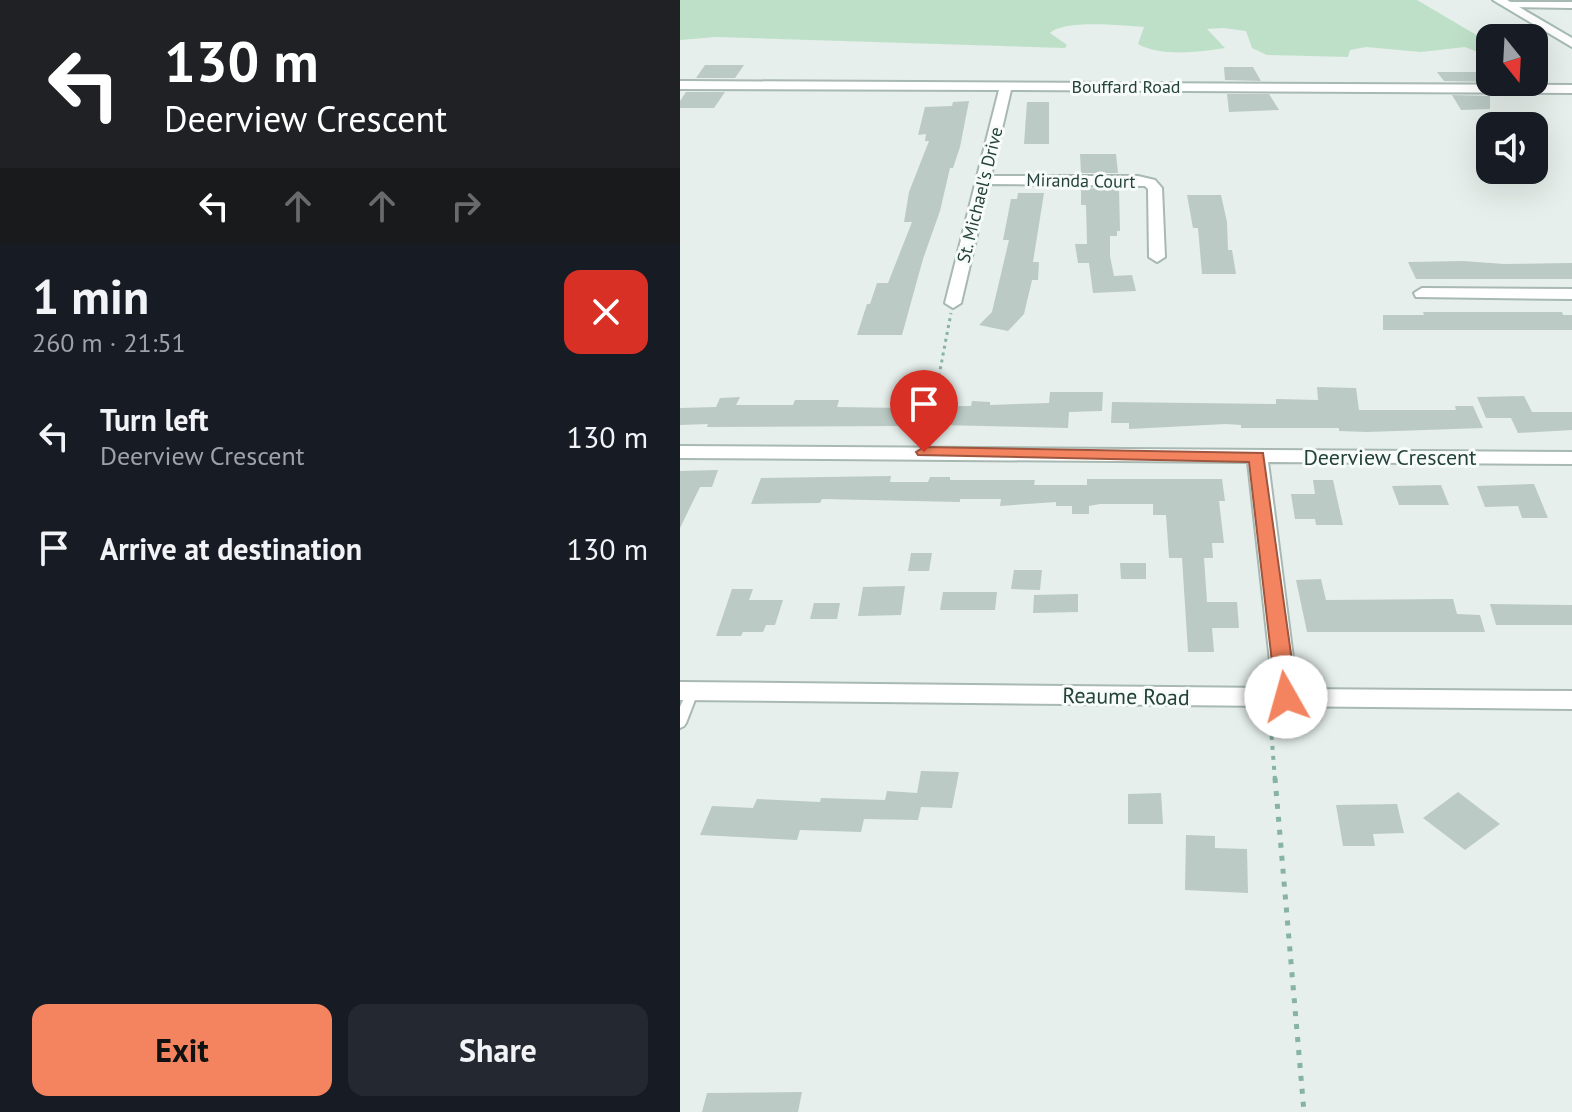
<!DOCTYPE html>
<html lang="en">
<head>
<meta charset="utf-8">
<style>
  :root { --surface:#171b24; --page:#242831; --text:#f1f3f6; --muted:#9ea1a6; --accent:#f4845f }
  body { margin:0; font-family:"PT Sans",sans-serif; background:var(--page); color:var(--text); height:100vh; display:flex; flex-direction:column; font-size:30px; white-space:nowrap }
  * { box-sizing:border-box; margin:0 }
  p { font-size:26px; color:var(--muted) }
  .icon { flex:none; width:44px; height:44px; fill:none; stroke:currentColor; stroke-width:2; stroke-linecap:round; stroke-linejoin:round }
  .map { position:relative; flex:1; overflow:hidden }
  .details { display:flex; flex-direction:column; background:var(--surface); width:680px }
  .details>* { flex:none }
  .top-card { background:#202124; color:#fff; overflow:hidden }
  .needle { width:52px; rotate:162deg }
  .fabs { position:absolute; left:796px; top:24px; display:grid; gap:16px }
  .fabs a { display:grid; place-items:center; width:72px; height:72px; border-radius:16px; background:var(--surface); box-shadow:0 8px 32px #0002; font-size:40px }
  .pin { position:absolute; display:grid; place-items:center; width:68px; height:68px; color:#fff; margin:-82px -34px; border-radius:50% 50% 50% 0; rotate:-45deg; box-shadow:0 0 8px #0007 }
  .pin .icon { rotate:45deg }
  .me { position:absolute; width:88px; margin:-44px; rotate:353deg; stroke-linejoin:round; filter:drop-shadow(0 0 6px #0008) }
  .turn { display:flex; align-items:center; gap:28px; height:168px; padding:0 32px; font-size:36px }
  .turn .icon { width:104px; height:104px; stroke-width:2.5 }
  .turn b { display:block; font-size:56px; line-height:68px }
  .lanes { display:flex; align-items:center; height:76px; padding:0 32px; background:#0003; justify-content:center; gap:40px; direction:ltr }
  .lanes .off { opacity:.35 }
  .round { display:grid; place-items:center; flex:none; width:84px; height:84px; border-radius:16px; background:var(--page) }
  .summary { display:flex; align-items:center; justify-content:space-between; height:136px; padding:0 32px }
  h1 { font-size:48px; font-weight:700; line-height:60px }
  .cta { display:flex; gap:16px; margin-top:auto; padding:16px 32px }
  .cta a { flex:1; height:92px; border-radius:16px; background:var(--accent); color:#111; font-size:32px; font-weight:700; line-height:92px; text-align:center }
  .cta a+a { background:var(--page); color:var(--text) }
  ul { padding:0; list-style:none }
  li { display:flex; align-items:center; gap:24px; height:112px; padding:0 32px }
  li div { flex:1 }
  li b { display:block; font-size:30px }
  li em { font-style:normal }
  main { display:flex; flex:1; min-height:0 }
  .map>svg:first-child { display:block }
  .green { fill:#bfe0c8 }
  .building { fill:#bbcac4 }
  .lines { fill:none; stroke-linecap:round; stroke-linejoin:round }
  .lane-casing { stroke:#a8b8b2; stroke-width:4 }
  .street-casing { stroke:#a8b8b2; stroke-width:4 }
  .secondary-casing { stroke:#a4bbb3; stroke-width:4 }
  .path-far2 { stroke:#86b3a5; stroke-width:3; stroke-dasharray:3 4; stroke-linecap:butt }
  .path-far1 { stroke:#86b3a5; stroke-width:4; stroke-dasharray:4 6; stroke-linecap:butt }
  .path { stroke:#86b3a5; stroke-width:5; stroke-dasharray:5 8; stroke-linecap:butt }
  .lane { fill:#fff; fill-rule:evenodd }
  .street { fill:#fff; fill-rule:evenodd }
  .secondary { fill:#fff; fill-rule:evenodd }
  .route { fill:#f4845f; stroke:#9f563e; stroke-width:2 }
  .labels { text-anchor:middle; stroke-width:6; stroke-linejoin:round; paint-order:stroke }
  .far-street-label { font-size:18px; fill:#24423a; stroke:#f7fbf9 }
  .street-label { font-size:22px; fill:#24423a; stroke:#f7fbf9 }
</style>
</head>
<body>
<main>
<section class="details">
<div class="top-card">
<div class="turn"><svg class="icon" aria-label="left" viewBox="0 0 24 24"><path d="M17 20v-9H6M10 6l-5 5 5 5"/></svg><div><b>130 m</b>Deerview Crescent</div></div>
<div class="lanes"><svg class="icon" aria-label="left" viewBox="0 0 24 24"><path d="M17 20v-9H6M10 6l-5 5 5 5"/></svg><svg class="icon off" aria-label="ahead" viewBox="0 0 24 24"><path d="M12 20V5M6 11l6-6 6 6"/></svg><svg class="icon off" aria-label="ahead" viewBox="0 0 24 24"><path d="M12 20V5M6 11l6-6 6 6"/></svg><svg class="icon off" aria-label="right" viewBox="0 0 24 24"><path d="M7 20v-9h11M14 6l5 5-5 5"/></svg></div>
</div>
<div class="summary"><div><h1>1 min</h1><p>260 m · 21:51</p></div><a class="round" style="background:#d93025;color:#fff"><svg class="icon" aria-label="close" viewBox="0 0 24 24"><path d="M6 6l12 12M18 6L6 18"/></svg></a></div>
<ul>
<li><svg class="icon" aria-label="left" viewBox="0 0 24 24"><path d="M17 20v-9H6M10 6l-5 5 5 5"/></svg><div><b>Turn left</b><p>Deerview Crescent</p></div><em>130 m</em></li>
<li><svg class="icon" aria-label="arrive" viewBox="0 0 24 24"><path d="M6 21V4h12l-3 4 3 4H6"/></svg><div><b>Arrive at destination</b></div><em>130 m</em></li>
</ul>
<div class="cta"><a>Exit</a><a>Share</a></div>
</section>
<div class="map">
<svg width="892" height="1112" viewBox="0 0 892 1112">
  <rect width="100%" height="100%" fill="#e6efeb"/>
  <path class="green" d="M0,0H737L810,43V57L785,47L741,52L686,47L670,50L668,57L587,55L572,48L566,31L543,28L527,29L545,48C520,52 481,57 458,44L464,27C441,26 386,19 370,33L387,45L385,48L36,37L0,40Z"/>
  <path class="building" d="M25,65H64L55,78H16Z
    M544,67H573L581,81L545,80Z
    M757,72H810V82L764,81Z
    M6,92H45L34,108H0V101Z
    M547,94H589L599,110L549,112Z
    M772,95L810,96V109L781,110Z
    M289,101L280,147L273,168H270L260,211L243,259L222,335H177L187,304H190L197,283H208L232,222H224L229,192L249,141H245L246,134L238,135L245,107L272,106L273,102Z
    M347,102H369V144H344Z
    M400,154H436L438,173H401Z
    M401,188L439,189L440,231H437V236H430V256L434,276L452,275L456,291L413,293L409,263H398L395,244H407L406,205H401Z
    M338,193H364L353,262H359L358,280H352L344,314L328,331L299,325L312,312L329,240H323L331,199H337Z
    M507,195H541L547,222L548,250H552L556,274H522L518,228H513Z
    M783,261L824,264L892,263V279H736L728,262Z
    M743,312H882L883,315H892V330H703V315H744Z
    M637,387L676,388L679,410H776L775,406H793L803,428L687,432L659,431V428H561V425L546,424L449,429V423H431L432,402L596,404V399L638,400Z
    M370,392H423L422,411L389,412L388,428L258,425L262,406H291L292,401L310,402V405L369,403Z
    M844,396L852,412H892V430L838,433L831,418H806L797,397Z
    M60,397L56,405H113L115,400H159L157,407L224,408L219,426L27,427L28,424L0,425V408L36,407L40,398Z
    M38,470L32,487H20L0,528V471Z
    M211,476L210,482H248L250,477H270V480H355L354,485H407V479H542L545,501H539L544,543H532L533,558H524L527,602H557L559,628H532L534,652H508L502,558H489L486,515H473V504H420L409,506V514H392V506H376V502L320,506L321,499H280V502L142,499L140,503L71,504L81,478Z
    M633,480H653L663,525H636L635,519H615L611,494H635Z
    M854,484L868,518H842L838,506L805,507L797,486Z
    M761,485L769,505H719L712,486Z
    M231,553H252L249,571H228Z
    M440,563H466V579H441Z
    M334,570H362L360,590L331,589Z
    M641,579L646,600L773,599L777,614L800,615L805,632H627L616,580Z
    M225,586L221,615L178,616L183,587Z
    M52,589H73L69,600H103L95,625H86L83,632H63L61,636H36Z
    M263,592H317L315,610H260Z
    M398,594V612L353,613L354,595Z
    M134,603H160L157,619H130Z
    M810,604L892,605V625H816Z
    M241,771L279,772L272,808L241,807L238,820L184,819L181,832L120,830L117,840L20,835L32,806L73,808L77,799L140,802L141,798L205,800L207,791L237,793Z
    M778,792L820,824L785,850L743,818Z
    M481,793L483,824H448V794Z
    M717,804L724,833L693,834L695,846H663L656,805Z
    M506,835L535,836V848L567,849L568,893L505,890Z
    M122,1092L118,1112H22L27,1093Z"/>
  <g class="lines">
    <defs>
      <path id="lane" d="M12,688L16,689L18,692L6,723L4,726L0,728V707L8,689Z"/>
      <path id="street" d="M824,2H892V8L828,7L823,4Z
        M0,81L892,85V93L331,90L311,176H458L475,180L482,188L485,257L477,262L469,257L468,189L465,186L309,184L281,303L273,308L265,303L319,90L0,89Z
        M742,288L892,289V299L736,297L734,293Z
        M0,446L892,452V464L588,462L617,689L892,691V709L0,700V682L593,688L568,462L0,458Z"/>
      <path id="secondary" d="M813,0H827L892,38V47Z"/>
    </defs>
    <use href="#lane" class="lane-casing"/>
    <use href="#street" class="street-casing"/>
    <use href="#secondary" class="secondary-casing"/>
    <path class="path-far2" d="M247,438L271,313"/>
    <path class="path-far1" d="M590,716L595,780"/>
    <path class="path" d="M595,778L624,1112"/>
    <use href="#lane" class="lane"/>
    <use href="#street" class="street"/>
    <use href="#secondary" class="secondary"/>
  </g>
  <path class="route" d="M244,447L583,453L617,697L614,702H599L596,697L569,462L238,455L236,452Z"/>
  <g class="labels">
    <g class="far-street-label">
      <text x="446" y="93">Bouffard Road</text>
      <text transform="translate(401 181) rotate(1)" y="6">Miranda Court</text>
      <text transform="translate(300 195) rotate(-76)" y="6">St. Michael's Drive</text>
    </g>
    <g class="street-label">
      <text x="710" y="465">Deerview Crescent</text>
      <text transform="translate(446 696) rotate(1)" y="8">Reaume Road</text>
    </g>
  </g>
</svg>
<div class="fabs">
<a><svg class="needle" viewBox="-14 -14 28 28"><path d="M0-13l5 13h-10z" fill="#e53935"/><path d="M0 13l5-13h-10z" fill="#9ea1a6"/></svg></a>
<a><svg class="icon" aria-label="sound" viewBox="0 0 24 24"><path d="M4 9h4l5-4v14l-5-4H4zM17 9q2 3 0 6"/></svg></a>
</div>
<div class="pin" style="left:244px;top:452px;background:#d93025"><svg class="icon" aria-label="arrive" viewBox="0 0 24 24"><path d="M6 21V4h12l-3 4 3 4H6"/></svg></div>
<svg class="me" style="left:606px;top:697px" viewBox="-20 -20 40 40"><circle r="19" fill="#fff"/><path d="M0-13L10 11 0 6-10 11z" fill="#f4845f"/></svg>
</div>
</main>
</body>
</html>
